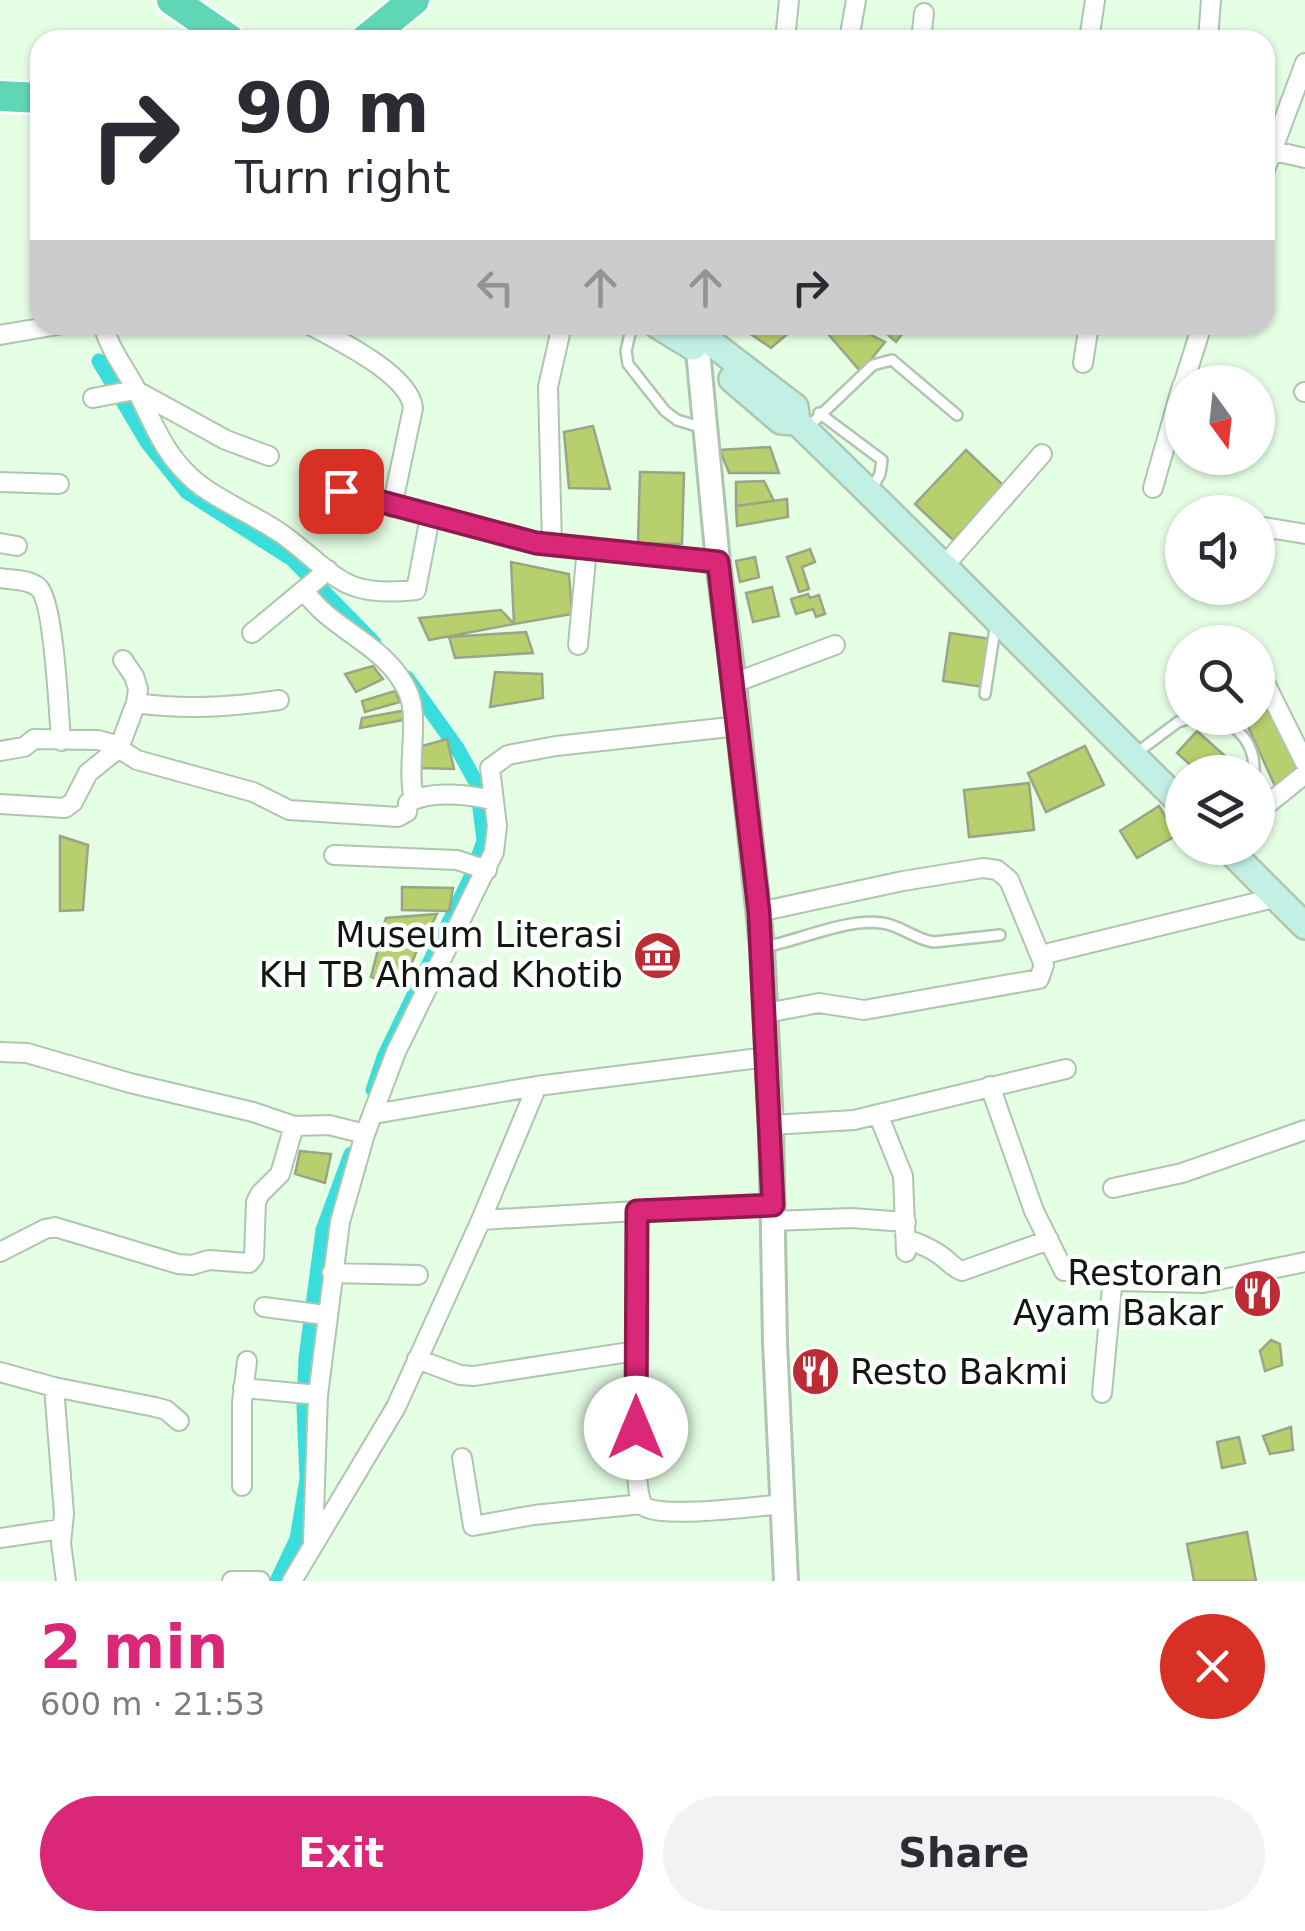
<!DOCTYPE html>
<html lang="en">
<head>
<meta charset="utf-8">
<style>
  :root { --surface:#fff; --page:#f2f2f3; --text:#2b2b33; --muted:#7c7c81; --accent:#db2777 }
  body { margin:0; font-family:"DejaVu Sans",sans-serif; background:var(--page); color:var(--text); height:100vh; display:flex; flex-direction:column; font-size:38px; white-space:nowrap }
  * { box-sizing:border-box; margin:0 }
  p { font-size:32px; color:var(--muted) }
  .icon { flex:none; width:55px; height:55px; fill:none; stroke:currentColor; stroke-width:2; stroke-linecap:round; stroke-linejoin:round }
  .map { position:relative; height:1581px; overflow:hidden }
  .details { display:flex; flex-direction:column; background:var(--surface); flex:1 }
  .details>* { flex:none }
  .banner { position:absolute; left:30px; top:30px; width:1245px; height:305px; border-radius:30px; box-shadow:0 2px 8px #0004; background:#fff; color:var(--text); overflow:hidden }
  .needle { width:65px; rotate:165deg }
  .buttons { position:absolute; left:1165px; top:365px; display:grid; gap:20px }
  .buttons a { display:grid; place-items:center; width:110px; height:110px; border-radius:50%; background:var(--surface); box-shadow:0 2px 8px #0004; font-size:50px }
  .pin { position:absolute; display:grid; place-items:center; width:85px; height:85px; color:#fff; margin:-42px; border-radius:20px; box-shadow:0 5px 15px #0006 }
  .me { position:absolute; width:110px; margin:-55px; rotate:0deg; stroke-linejoin:round; filter:drop-shadow(0 0 8px #0008) }
  .turn { display:flex; align-items:center; gap:35px; height:210px; padding:0 40px; font-size:45px }
  .turn .icon { width:130px; height:130px; stroke-width:2.5 }
  .turn b { display:block; font-size:70px; line-height:85px }
  .lanes { display:flex; align-items:center; height:95px; padding:0 40px; background:#0003; justify-content:center; gap:50px; direction:ltr }
  .lanes .off { opacity:.35 }
  .round { display:grid; place-items:center; flex:none; width:105px; height:105px; border-radius:52px; background:var(--page) }
  .headline { display:flex; align-items:center; justify-content:space-between; height:170px; padding:0 40px }
  h1 { font-size:60px; font-weight:800; line-height:75px; color:var(--accent) }
  .primary-button { display:flex; gap:20px; margin-top:auto; padding:20px 40px }
  .primary-button a { flex:1; height:115px; border-radius:60px; background:var(--accent); color:#fff; font-size:40px; font-weight:800; line-height:115px; text-align:center }
  .primary-button a+a { background:var(--page); color:var(--text) }
  .map>svg:first-child { display:block }
  .lines { fill:none; stroke-linecap:round; stroke-linejoin:round }
  .canal { stroke:#39dddc; stroke-width:15 }
  .building { fill:#b7d06d; stroke:#9ba486; stroke-width:2.5 }
  .service-casing { stroke:#adc6ad; stroke-width:14 }
  .minor-casing { stroke:#adc6ad; stroke-width:22 }
  .tertiary-casing { stroke:#adc6ad; stroke-width:28 }
  .secondary-casing { stroke:#adc6ad; stroke-width:30 }
  .trunk-casing { stroke:#fff; stroke-width:35 }
  .service { stroke:#fff; stroke-width:9 }
  .minor { stroke:#fff; stroke-width:18 }
  .tertiary { stroke:#fff; stroke-width:22 }
  .secondary { stroke:#c3f0e4; stroke-width:25 }
  .trunk { stroke:#5fd7b6; stroke-width:30 }
  .route-casing { stroke:#8e194d; stroke-width:25 }
  .route { stroke:#db2777; stroke-width:18 }
  .labels { text-anchor:middle; stroke-width:9; stroke-linejoin:round; paint-order:stroke }
  .poi-label { font-size:35px; fill:#0f180f; stroke:#fff; text-anchor:end }
</style>
</head>
<body>
<div class="map">
<svg width="1305" height="1581" viewBox="0 0 1305 1581">
  <rect width="100%" height="100%" fill="#e5ffe5"/>
  <g class="lines">
    <path class="canal" d="M99,361L147,442L187,492L292,559L374,643
      M373,1090L384,1057L470,879L484,841L477,784L457,748L407,678
      M277,1581L297,1539L307,1479L304,1407L306,1358L323,1230L351,1154"/>
  </g>
  <path class="building" d="M750,325H798L771,348L745,330Z
    M835,325H851L885,342L861,372L829,335Z
    M877,325H909L896,342Z
    M593,426L610,489L569,488L564,432Z
    M770,447L779,473H729L720,450Z
    M966,450L1004,486L953,540L915,504Z
    M640,472L684,473L682,544L638,543Z
    M764,481L774,501L736,506V482Z
    M787,499L788,517L737,526L736,506Z
    M810,549L815,562L802,567L809,589L799,592L787,557Z
    M755,557L759,577L740,582L736,561Z
    M511,562L569,574L572,614L514,624Z
    M772,587L779,616L753,622L746,593Z
    M808,594L810,598L819,595L825,614L816,617L813,609L796,614L791,599Z
    M501,610L514,624L429,640L419,618Z
    M526,632L533,653L455,658L449,637Z
    M950,633L991,639L984,687L943,681Z
    M373,666L383,679L356,692L345,674Z
    M495,672L542,674L543,698L490,707Z
    M1258,682L1300,775L1275,786L1244,718H1258Z
    M395,691L400,702L365,712L362,701Z
    M407,710L409,719L360,728L362,718Z
    M1197,731L1243,772H1198L1177,753Z
    M447,739L454,769L420,768L411,749Z
    M1085,746L1104,785L1046,812L1028,773Z
    M1029,783L1034,830L969,837L964,790Z
    M1159,806L1177,835L1137,858L1120,831Z
    M60,836L88,845L83,910L60,911Z
    M402,887L453,888L449,911L402,910Z
    M437,914L429,930H382L386,918Z
    M421,940L402,988L371,977L380,941Z
    M669,943L672,964L647,967L645,947Z
    M300,1151L331,1154L325,1183L295,1174Z
    M1271,1340L1280,1344L1282,1365L1265,1371L1260,1351Z
    M1291,1427L1293,1450L1270,1454L1263,1436Z
    M1239,1437L1245,1463L1222,1468L1217,1442Z
    M1247,1532L1256,1581H1194L1187,1544Z"/>
  <g class="lines">
    <defs>
      <path id="service" d="M632,325L626,351L628,364L665,411L677,420L703,428
        M819,413L882,460L880,474L871,490
        M807,428L873,365L892,360L957,415
        M985,694L996,622
        M1215,718C1240,726 1255,745 1254,772
        M1135,754L1178,722L1191,718
        M765,947C800,940 847,918 882,923C901,925 915,940 934,942L1000,935"/>
      <path id="minor" d="M785,40L789,0
        M849,40L856,0
        M921,40L924,13
        M1089,40L1095,0
        M1208,40L1211,0
        M1265,149L1305,158
        M1265,170L1305,63
        M103,325C110,351 126,369 138,393C155,427 165,456 196,482C222,503 255,515 282,534C338,575 339,598 416,590L430,517
        M310,325C338,340 410,375 413,408L392,507
        M0,335L58,325
        M1083,363L1089,325
        M1184,382L1202,325
        M1304,392H1305
        M93,398L135,390L226,440L269,456
        M0,482L59,484
        M1153,488L1182,386
        M341,491L536,543L718,562
        M1258,526L1305,534
        M0,543L17,546
        M552,545L548,387L562,325
        M945,565L1042,454
        M0,578C11,580 29,579 38,587C54,600 59,715 61,741
        M304,590C331,631 387,644 408,692C420,718 406,767 414,799
        M252,633L328,570
        M578,645L587,548
        M734,683L835,645
        M1265,683L1305,763
        M136,703C185,710 230,707 279,700
        M0,751L24,747L34,739L98,740L112,744L137,760L253,792L289,810L398,817L407,812L408,803C428,790 471,794 494,801
        M0,804L65,808L73,802L88,773L119,748L136,703L138,689L134,676L123,660
        M1258,812L1305,774
        M334,855L457,860L487,870
        M759,912L903,881L983,868L997,870L1009,880L1044,965L1039,979L864,1010L819,1003L766,1013
        M1041,955L1278,897
        M0,1052L27,1053L130,1083L253,1112L294,1126L329,1125L365,1134
        M990,1086L1034,1211L1064,1271
        M374,1114L537,1086
        M878,1114L903,1176L906,1252
        M771,1125L854,1120L1066,1069
        M1113,1188L1182,1173L1305,1130
        M773,1205L637,1211L636,1466C638,1477 637,1496 643,1505C653,1520 762,1506 783,1504
        M481,1220L637,1211
        M773,1221L851,1218L906,1222
        M906,1239C918,1243 929,1247 940,1255C949,1261 952,1267 962,1271L1049,1240
        M0,1252L45,1229L55,1227L178,1264L192,1265L209,1260L249,1263L254,1257L256,1202L260,1194L280,1174L294,1126
        M332,1273L418,1275
        M264,1307L325,1315
        M417,1359L460,1375L474,1376L636,1351
        M0,1372L54,1387L155,1407L166,1410L179,1421
        M54,1387L64,1514L61,1543L66,1581
        M243,1388L318,1395
        M1102,1393L1112,1287L1116,1281L1203,1283L1305,1262
        M462,1458L473,1526L534,1515L642,1504
        M242,1486V1402L247,1361
        M0,1538L61,1529
        M313,1542L318,1395L340,1222L365,1134L396,1052L494,852L497,826L490,768L508,755L556,746L739,726
        M232,1581H260
        M292,1581L396,1407L481,1220L537,1086L767,1057"/>
      <path id="tertiary" d="M698,351L718,562L734,683L762,947L771,1125L775,1342L786,1581"/>
      <path id="secondary" d="M657,325L693,347
        M682,325L705,338L795,407L797,422C927,547 1053,677 1182,804
        M732,379L781,421L797,422
        M1227,848L1305,926"/>
      <path id="trunk" d="M172,0L230,40
        M365,40L414,0
        M0,96L40,98"/>
    </defs>
    <use href="#service" class="service-casing"/>
    <use href="#minor" class="minor-casing"/>
    <use href="#tertiary" class="tertiary-casing"/>
    <use href="#secondary" class="secondary-casing"/>
    <use href="#trunk" class="trunk-casing"/>
    <use href="#service" class="service"/>
    <use href="#minor" class="minor"/>
    <use href="#tertiary" class="tertiary"/>
    <use href="#secondary" class="secondary"/>
    <use href="#trunk" class="trunk"/>
  </g>
  <g class="lines">
    <defs>
      <path id="route" d="M341,491L536,543L718,562L759,912L773,1205L637,1211L636,1428"/>
    </defs>
    <use href="#route" class="route-casing"/>
    <use href="#route" class="route"/>
  </g>
  <defs>
    <symbol id="museum-disc" viewBox="-11 -11 22 22"><circle r="9.5" fill="#bc2c34" stroke="#fff"/><path d="M0-6L6-3V-2H-6V-3ZM-5-1h2V3h-2ZM-1-1h2V3h-2ZM3-1h2V3H3ZM-6 4H6V6H-6Z" fill="#fff"/></symbol>
    <symbol id="restaurant-disc" viewBox="-11 -11 22 22"><circle r="9.5" fill="#bc2c34" stroke="#fff"/><path d="M-5-6h1v4h1v-4h1v4h1v-4h1v5L-1.5 .5V6h-2V.5L-5-1ZM5-6V6H3V1.5H1.5Q1.5-4 5-6Z" fill="#fff"/></symbol>
  </defs>
  <g fill-rule="evenodd">
    <use href="#museum-disc" x="630" y="928" width="55" height="55"/>
    <use href="#restaurant-disc" x="1230" y="1266" width="55" height="55"/>
    <use href="#restaurant-disc" x="788" y="1344" width="55" height="55"/>
  </g>
  <g class="labels">
    <g class="poi-label">
      <text x="623" y="947">Museum Literasi<tspan x="623" dy="40">KH TB Ahmad Khotib</tspan></text>
      <text x="1223" y="1285">Restoran<tspan x="1223" dy="40">Ayam Bakar</tspan></text>
      <text x="850" y="1384" text-anchor="start">Resto Bakmi</text>
    </g>
  </g>
</svg>
<div class="buttons">
<a><svg class="needle" viewBox="-14 -14 28 28"><path d="M0-13l5 13h-10z" fill="#e53935"/><path d="M0 13l5-13h-10z" fill="#7c7c81"/></svg></a>
<a><svg class="icon" aria-label="sound" viewBox="0 0 24 24"><path d="M4 9h4l5-4v14l-5-4H4zM17 9q2 3 0 6"/></svg></a>
<a><svg class="icon" aria-label="search" viewBox="0 0 24 24"><circle cx="10" cy="10" r="6"/><path d="M15 15l6 6"/></svg></a>
<a><svg class="icon" aria-label="layers" viewBox="0 0 24 24"><path d="M12 4l9 5-9 5-9-5zM3 14l9 5 9-5"/></svg></a>
</div>
<div class="pin" style="left:341px;top:491px;background:#d93025"><svg class="icon" aria-label="arrive" viewBox="0 0 24 24"><path d="M6 21V4h12l-3 4 3 4H6"/></svg></div>
<svg class="me" style="left:636px;top:1428px" viewBox="-20 -20 40 40"><circle r="19" fill="#fff"/><path d="M0-13L10 11 0 6-10 11z" fill="#db2777"/></svg>
<div class="banner">
<div class="turn"><svg class="icon" aria-label="right" viewBox="0 0 24 24"><path d="M7 20v-9h11M14 6l5 5-5 5"/></svg><div><b>90 m</b>Turn right</div></div>
<div class="lanes"><svg class="icon off" aria-label="left" viewBox="0 0 24 24"><path d="M17 20v-9H6M10 6l-5 5 5 5"/></svg><svg class="icon off" aria-label="ahead" viewBox="0 0 24 24"><path d="M12 20V5M6 11l6-6 6 6"/></svg><svg class="icon off" aria-label="ahead" viewBox="0 0 24 24"><path d="M12 20V5M6 11l6-6 6 6"/></svg><svg class="icon" aria-label="right" viewBox="0 0 24 24"><path d="M7 20v-9h11M14 6l5 5-5 5"/></svg></div>
</div>
</div>
<section class="details">
<div class="headline"><div><h1>2 min</h1><p>600 m · 21:53</p></div><a class="round" style="background:#d93025;color:#fff"><svg class="icon" aria-label="close" viewBox="0 0 24 24"><path d="M6 6l12 12M18 6L6 18"/></svg></a></div>
<div class="primary-button"><a>Exit</a><a>Share</a></div>
</section>
</body>
</html>
